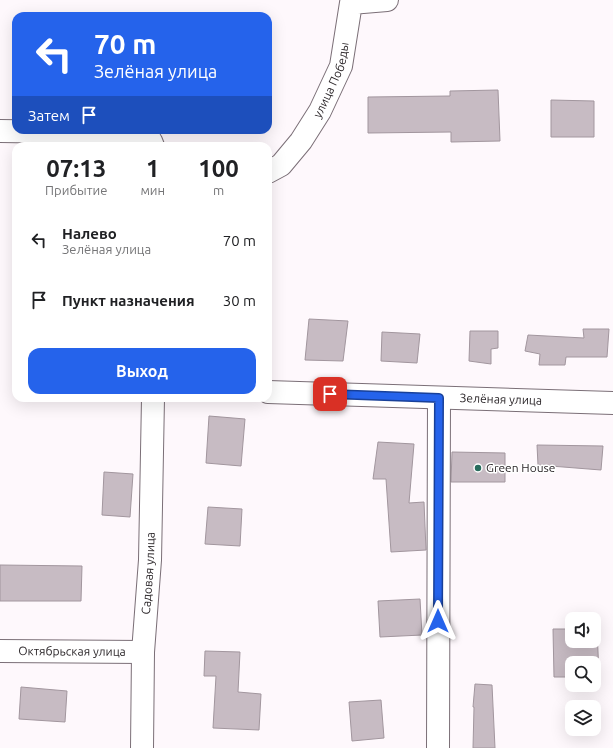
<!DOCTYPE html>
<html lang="ru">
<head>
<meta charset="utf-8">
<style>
  :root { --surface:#fff; --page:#f6f6f6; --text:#202124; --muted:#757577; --accent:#2563eb }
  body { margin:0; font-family:Ubuntu,sans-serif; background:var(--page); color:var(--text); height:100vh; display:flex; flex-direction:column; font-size:15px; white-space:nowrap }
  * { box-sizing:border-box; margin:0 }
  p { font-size:13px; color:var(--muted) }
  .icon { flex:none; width:22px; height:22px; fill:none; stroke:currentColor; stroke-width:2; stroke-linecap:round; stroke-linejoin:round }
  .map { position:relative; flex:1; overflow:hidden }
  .details { position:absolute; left:12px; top:142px; width:260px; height:260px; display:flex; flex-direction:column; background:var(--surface); border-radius:12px; box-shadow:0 4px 16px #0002 }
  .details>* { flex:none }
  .guide { position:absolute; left:12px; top:12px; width:260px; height:122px; border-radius:12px; box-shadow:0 4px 16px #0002; background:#2563eb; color:#fff; overflow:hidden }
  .fabs { position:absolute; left:565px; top:612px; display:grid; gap:8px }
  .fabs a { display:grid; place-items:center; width:36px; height:36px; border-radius:8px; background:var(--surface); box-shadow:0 4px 16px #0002; font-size:20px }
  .pin { position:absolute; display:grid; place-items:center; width:34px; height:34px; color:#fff; margin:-17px; border-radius:8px; box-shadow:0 2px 6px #0006 }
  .me { position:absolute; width:44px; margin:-22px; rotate:0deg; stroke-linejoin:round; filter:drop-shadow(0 0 3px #0008) }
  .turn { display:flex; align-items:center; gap:14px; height:84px; padding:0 16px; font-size:18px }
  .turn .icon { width:52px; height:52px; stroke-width:2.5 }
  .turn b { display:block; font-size:28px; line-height:34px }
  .then { display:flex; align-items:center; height:38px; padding:0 16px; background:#0003; gap:8px; font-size:15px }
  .eta { display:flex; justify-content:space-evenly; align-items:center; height:68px; text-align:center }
  .eta b { font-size:24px; font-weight:600; line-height:28px }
  .button { display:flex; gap:8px; margin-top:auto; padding:8px 16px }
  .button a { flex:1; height:46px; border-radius:12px; background:var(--accent); color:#fff; font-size:16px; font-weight:600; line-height:46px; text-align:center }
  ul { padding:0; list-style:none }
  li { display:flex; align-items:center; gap:12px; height:60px; padding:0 16px }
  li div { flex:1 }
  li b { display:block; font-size:15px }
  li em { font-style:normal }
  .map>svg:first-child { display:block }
  .building { fill:#c7bbc3; stroke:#a2969e }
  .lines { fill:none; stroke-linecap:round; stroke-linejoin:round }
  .minor-casing { stroke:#7b6f77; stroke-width:24 }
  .minor { stroke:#fff; stroke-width:22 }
  .route-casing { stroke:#184099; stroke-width:10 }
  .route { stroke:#2563eb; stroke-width:7 }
  .poi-dot { fill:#286c5d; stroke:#fff; stroke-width:1.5 }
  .labels { text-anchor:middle; stroke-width:3; stroke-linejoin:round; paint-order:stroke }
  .street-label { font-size:12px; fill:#2b2629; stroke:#fff }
  .poi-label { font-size:12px; fill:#2b2629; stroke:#fff; text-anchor:start }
</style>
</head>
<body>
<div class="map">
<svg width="613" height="748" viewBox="0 0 613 748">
  <rect width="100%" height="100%" fill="#fef8fc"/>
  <path class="building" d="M498,90L500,141L451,142V132L368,133V97L450,96V91Z
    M551,100L594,101V137H551Z
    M309,319L348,321L343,361L305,360Z
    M583,329H609L607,357H566L565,365H539L540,354L525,351L528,335L584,338Z
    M470,331H498V348L491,349V364L469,361Z
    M382,332L420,334L417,363L381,361Z
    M209,416L245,419L241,466L206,463Z
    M378,442L414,444L409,503L424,502L426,550L391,552L386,479H373Z
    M537,445L603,446L601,470L538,465Z
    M452,452L505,453V482H451Z
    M104,472L133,474L130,517L102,515Z
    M208,507L242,509L240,546L205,544Z
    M0,565L82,566L81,601H0Z
    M420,599L422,635L380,637L378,601Z
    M594,628H597L599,676H594V663H572V677H554L553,629H572V641H594Z
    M205,651L240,652L238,692L261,694L259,730L213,728L216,676H204Z
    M475,684L492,685L495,748H473L474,707H473Z
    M21,687L67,691L65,722L19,719Z
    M381,700L384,738L352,741L349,702Z"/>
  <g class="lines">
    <defs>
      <g id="minor">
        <path d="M0,131L139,133L151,141L153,146"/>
        <path id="s1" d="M268,172L281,165L301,141L320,111L341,66L351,3L387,0"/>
        <path id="s2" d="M268,392L613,403"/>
        <path id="s3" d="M0,651L143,652"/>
        <path id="s4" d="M142,748L143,652L150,560L153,398"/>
        <path d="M438,748L439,398"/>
      </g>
    </defs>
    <use href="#minor" class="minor-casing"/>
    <use href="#minor" class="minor"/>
  </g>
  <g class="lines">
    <defs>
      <path id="route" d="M330,394L439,398L438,621"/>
    </defs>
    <use href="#route" class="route-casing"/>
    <use href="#route" class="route"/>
  </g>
  <circle class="poi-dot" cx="478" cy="468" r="4"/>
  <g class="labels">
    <g class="street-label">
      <text dy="4" stroke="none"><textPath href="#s1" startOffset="115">улица Победы</textPath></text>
      <text dy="4" stroke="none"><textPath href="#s2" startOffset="233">Зелёная улица</textPath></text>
      <text dy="4" stroke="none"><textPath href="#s4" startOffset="175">Садовая улица</textPath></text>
      <text dy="4" stroke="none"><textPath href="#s3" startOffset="72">Октябрьская улица</textPath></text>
    </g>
    <g class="poi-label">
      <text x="486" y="472">Green House</text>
    </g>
  </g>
</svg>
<div class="fabs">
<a><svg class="icon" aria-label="sound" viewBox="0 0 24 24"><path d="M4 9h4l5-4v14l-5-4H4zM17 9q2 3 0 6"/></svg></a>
<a><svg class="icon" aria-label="search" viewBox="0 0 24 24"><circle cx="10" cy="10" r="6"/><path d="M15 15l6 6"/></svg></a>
<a><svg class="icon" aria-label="layers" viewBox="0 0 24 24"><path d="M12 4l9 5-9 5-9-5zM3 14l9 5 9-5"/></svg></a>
</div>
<div class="pin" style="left:330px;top:394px;background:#d93025"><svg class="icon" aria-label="arrive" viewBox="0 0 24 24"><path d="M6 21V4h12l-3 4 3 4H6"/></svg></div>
<svg class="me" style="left:438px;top:621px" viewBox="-20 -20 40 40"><path d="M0-17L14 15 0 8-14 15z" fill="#2563eb" stroke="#fff" stroke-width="4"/></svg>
<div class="guide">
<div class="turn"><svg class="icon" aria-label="left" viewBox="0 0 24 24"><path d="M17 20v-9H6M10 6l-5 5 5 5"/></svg><div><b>70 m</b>Зелёная улица</div></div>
<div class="then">Затем<svg class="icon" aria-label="arrive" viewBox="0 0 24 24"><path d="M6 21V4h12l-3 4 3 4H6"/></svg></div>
</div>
<section class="details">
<div class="eta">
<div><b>07:13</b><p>Прибытие</p></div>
<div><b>1</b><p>мин</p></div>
<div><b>100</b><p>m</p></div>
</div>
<ul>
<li><svg class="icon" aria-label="left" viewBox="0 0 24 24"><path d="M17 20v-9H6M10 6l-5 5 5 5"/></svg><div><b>Налево</b><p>Зелёная улица</p></div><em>70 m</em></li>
<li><svg class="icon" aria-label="arrive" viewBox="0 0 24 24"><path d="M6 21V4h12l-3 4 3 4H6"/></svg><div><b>Пункт назначения</b></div><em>30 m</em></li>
</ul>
<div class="button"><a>Выход</a></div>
</section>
</div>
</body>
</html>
